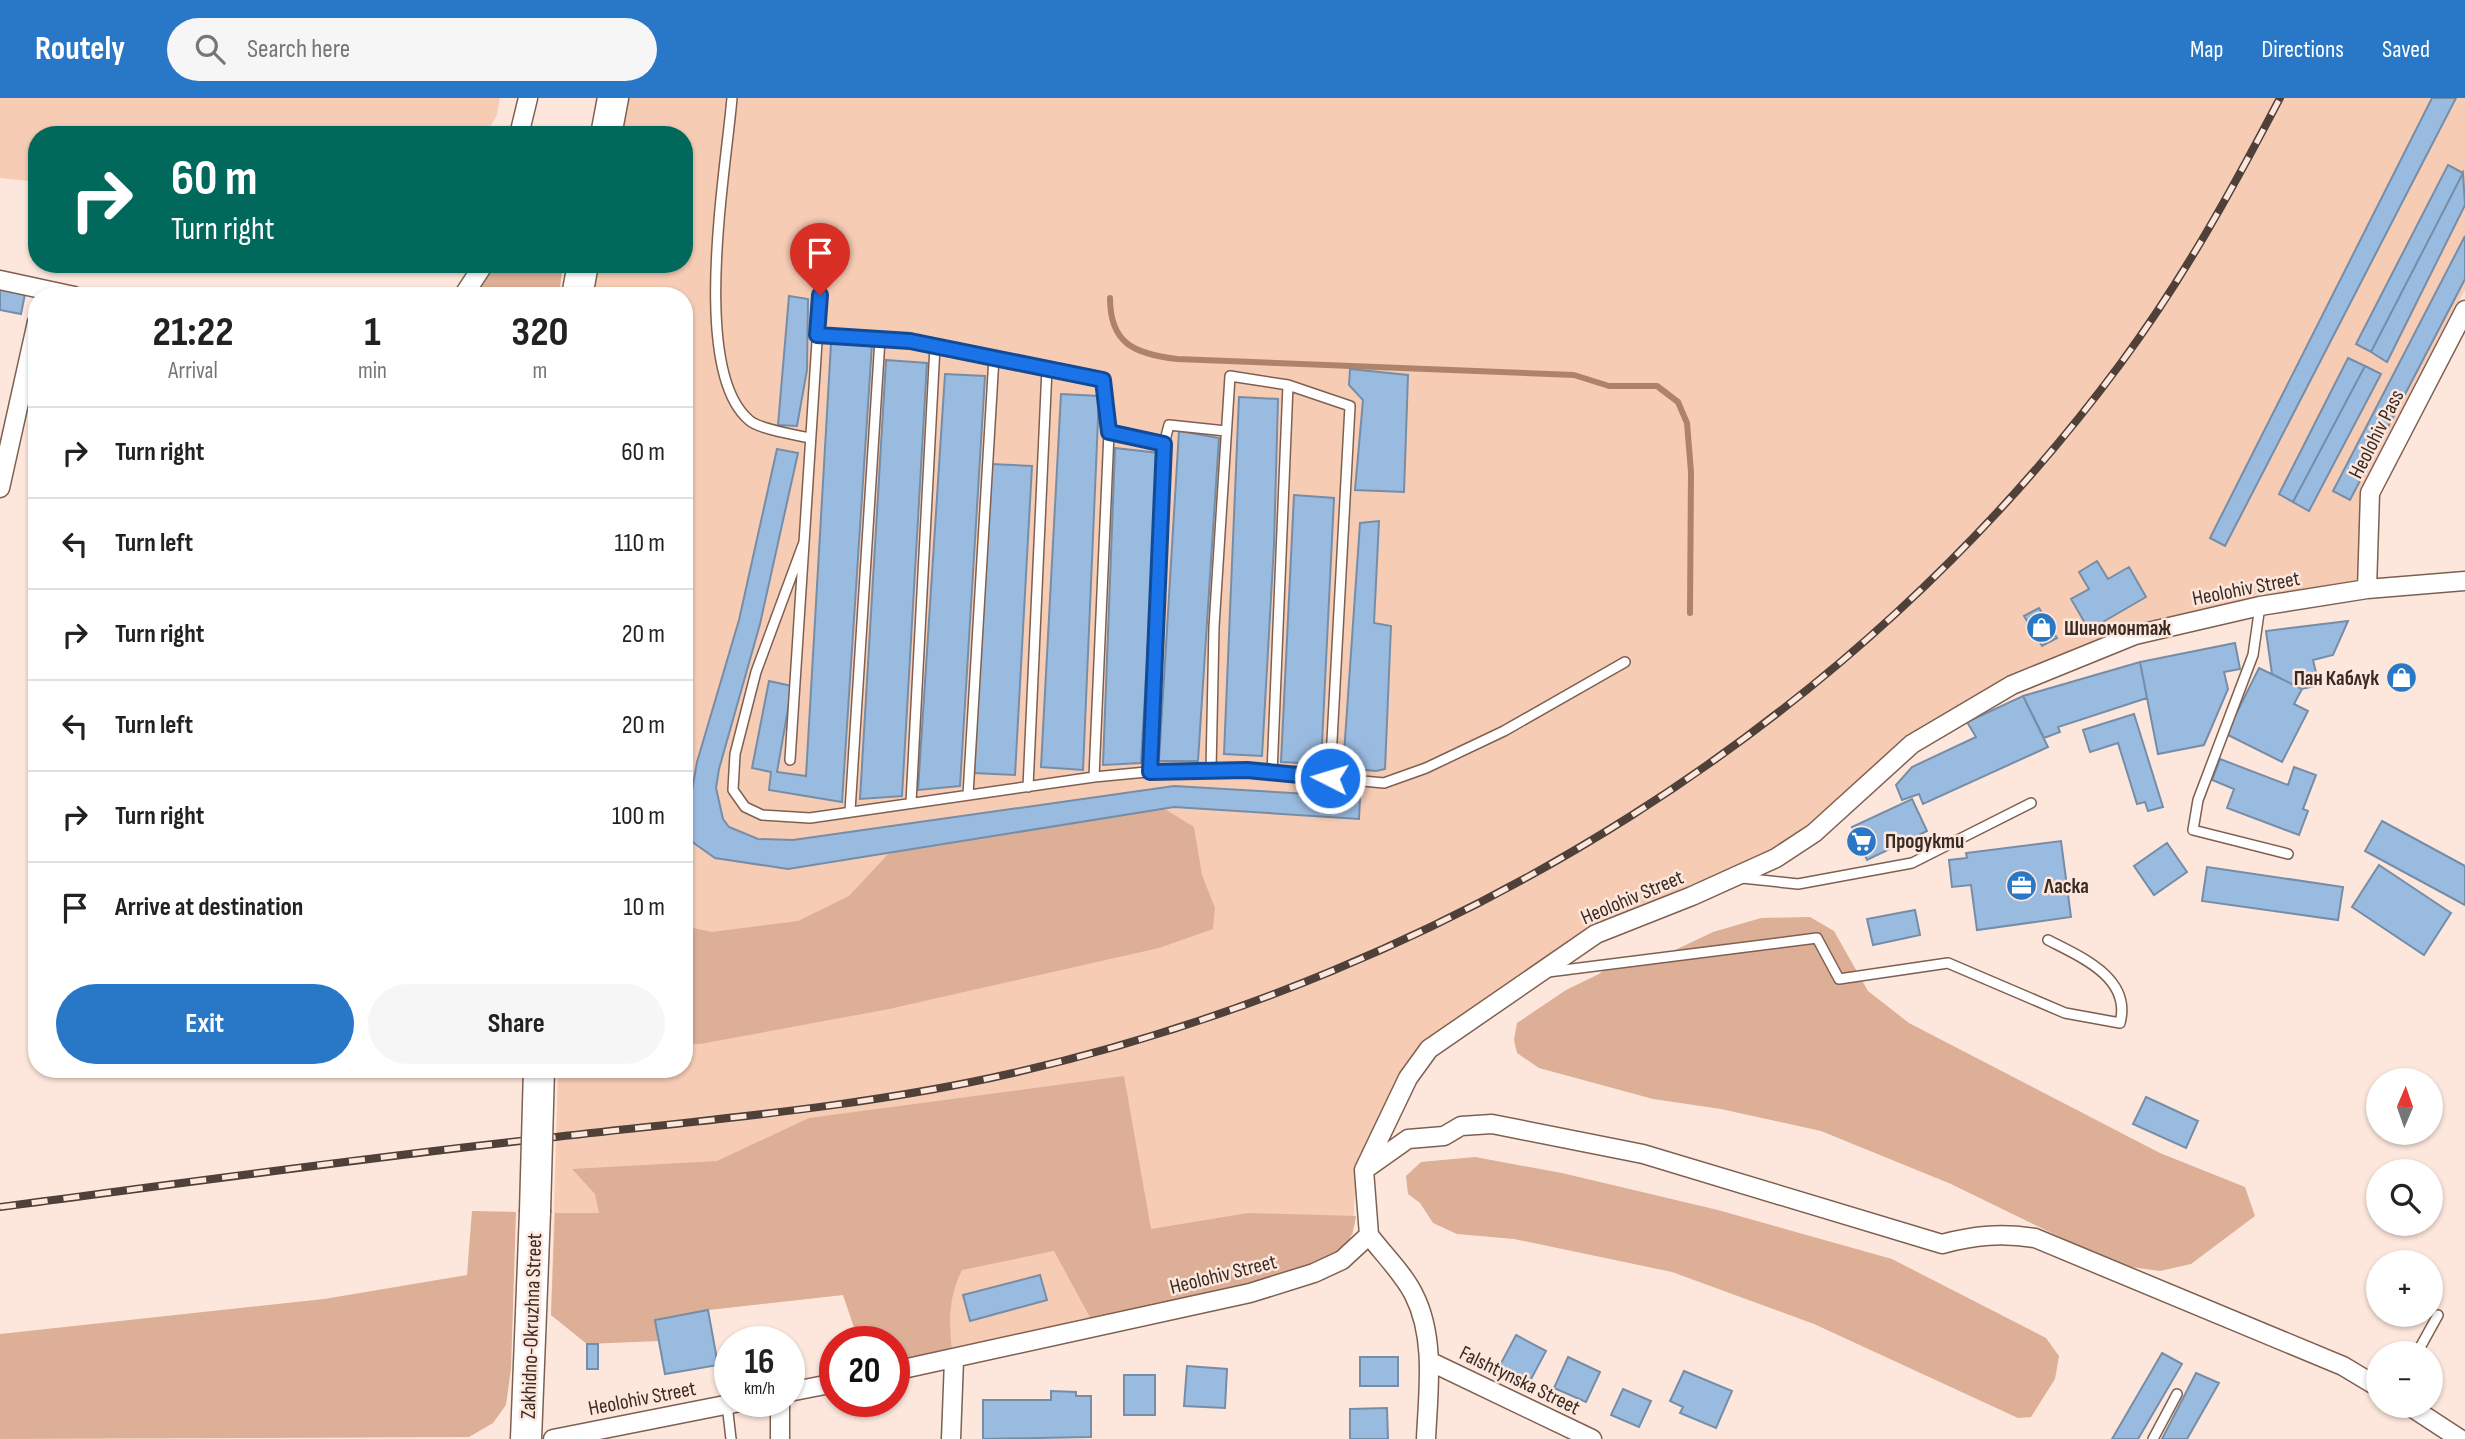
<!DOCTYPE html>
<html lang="en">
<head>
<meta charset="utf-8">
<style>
  :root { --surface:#fff; --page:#f6f6f6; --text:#222; --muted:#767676; --line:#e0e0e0; --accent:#2878c7 }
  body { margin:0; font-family:"Sofia Sans Condensed",sans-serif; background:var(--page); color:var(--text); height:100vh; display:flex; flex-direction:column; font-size:26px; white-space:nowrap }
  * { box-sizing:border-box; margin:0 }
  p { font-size:23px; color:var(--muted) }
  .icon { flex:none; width:38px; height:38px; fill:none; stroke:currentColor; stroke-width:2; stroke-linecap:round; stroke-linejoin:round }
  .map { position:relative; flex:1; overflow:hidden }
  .side { position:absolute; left:28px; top:189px; width:665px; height:791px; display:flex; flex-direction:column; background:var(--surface); border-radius:28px; box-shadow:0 2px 5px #0004 }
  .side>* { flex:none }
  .top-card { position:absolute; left:28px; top:28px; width:665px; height:147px; border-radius:28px; box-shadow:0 2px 5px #0004; background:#00695c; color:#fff; overflow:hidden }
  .needle { width:46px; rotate:2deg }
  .controls { position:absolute; left:2366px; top:970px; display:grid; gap:14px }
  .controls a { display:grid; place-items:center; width:77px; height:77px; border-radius:50%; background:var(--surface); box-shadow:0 2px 5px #0004; font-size:35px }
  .speed { position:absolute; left:714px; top:1228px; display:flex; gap:14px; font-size:35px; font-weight:700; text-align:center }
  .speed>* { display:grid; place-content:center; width:91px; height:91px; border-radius:50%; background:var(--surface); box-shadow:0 2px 5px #0004; line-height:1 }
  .speed small { font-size:18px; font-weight:400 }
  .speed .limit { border:10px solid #d22; background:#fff; color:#111 }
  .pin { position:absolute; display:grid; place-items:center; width:60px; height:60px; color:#fff; margin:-72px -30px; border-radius:50% 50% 50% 0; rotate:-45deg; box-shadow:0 0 7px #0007 }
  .pin .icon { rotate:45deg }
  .me { position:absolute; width:77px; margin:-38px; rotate:275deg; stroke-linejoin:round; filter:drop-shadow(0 0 5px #0008) }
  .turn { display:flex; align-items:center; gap:24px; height:147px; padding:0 28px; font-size:32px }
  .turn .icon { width:91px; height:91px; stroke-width:2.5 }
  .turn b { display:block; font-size:49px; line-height:60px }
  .eta { display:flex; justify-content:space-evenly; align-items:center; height:119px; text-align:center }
  .eta b { font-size:42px; font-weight:700; line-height:49px }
  .action { display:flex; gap:14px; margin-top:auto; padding:14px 28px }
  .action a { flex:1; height:80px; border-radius:42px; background:var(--accent); color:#fff; font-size:28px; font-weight:700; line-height:80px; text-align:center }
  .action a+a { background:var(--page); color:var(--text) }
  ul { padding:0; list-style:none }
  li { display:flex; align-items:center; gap:21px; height:91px; padding:0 28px; border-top:2px solid var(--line) }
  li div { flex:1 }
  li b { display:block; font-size:26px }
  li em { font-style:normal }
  header { display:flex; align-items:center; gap:42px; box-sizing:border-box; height:98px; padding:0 35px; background:var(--accent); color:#fff }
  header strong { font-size:33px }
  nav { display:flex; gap:38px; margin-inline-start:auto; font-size:24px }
  .search { width:490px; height:63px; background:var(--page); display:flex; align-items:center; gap:18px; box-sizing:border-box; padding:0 24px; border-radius:38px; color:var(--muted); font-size:26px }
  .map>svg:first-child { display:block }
  .green { fill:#f6ccb5 }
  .forest { fill:#ddaf96 }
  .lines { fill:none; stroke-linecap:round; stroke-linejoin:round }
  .stream { stroke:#af836b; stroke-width:6 }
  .building { fill:#9abbe0; stroke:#768da7; stroke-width:2 }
  .service-casing { stroke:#7f6050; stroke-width:12 }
  .minor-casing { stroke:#7f6050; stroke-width:21 }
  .primary-casing { stroke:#7f6050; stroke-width:33 }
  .service { stroke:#fff; stroke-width:9 }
  .minor { stroke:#fff; stroke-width:18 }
  .primary { stroke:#fff; stroke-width:30 }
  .rail-casing { stroke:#4f4039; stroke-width:8 }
  .rail { stroke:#fde7dc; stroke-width:5; stroke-dasharray:16; stroke-linecap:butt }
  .primary-bridge-casing { stroke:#7f6050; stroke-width:33; stroke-linecap:butt }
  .primary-bridge { stroke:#fff; stroke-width:30 }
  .route-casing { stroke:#114b97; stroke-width:18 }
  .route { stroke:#1a73e8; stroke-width:12 }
  .labels { text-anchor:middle; stroke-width:5; stroke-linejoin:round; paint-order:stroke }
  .street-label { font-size:21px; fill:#392b24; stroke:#fde7dc }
  .poi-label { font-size:21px; font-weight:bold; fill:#392b24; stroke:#fde7dc; text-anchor:start }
</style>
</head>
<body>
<header>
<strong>Routely</strong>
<div class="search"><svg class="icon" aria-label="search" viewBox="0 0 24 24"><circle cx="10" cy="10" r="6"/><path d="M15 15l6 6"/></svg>Search here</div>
<nav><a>Map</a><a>Directions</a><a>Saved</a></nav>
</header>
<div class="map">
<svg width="2465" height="1341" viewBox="0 0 2465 1341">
  <rect width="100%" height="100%" fill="#fde7dc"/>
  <path class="green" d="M0,0H500L497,17L485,37H37V84L0,80Z
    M623,0H2465V192L2361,392L2358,486L2133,529L2008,579L1809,728L1772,752L1593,829L1423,945L1379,1016L1356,1070L1353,1136L1248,1188L952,1254L894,1259V1244H859L843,1197L708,1212L656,1222L598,1246H587L551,1217L558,971H684V198H586L592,166H684V37H616Z"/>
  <path class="forest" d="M484,166H563L559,198H463Z
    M1163,710L1194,729L1202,777L1215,810L1213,831L1159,850L889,911L700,946H684V828L712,834L798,823L849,798L890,754Z
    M1810,819L1834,833L1868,893L1909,925L2160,1055L2245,1089L2255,1118L2191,1166L2160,1173L2117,1167L1951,1086L1821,1033L1721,1011L1653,1001L1539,970L1517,955L1514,942L1517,925L1566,892L1599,876L1613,864H1650L1713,834L1761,820Z
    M1124,978L1151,1131L1248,1115L1356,1118C1354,1131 1352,1141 1342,1151C1307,1184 1144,1211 1092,1223L1054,1153L962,1172C948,1200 949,1224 952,1254L914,1260L894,1259V1244H859L843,1197L708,1212L656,1222L659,1243L587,1246L551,1217L555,1115H599L595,1096L572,1071L717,1063L809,1020Z
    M1475,1059L1562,1075L1718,1112L1892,1161L2046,1240L2059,1258L2055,1281L2031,1319L2018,1320L1814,1226L1672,1174L1514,1141L1457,1136L1433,1125L1420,1105L1408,1096L1406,1078L1421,1064Z
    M472,1113L516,1114L511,1271L506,1307L493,1325L469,1339L0,1341V1236L324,1201L467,1177Z"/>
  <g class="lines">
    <path class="stream" d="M1110,200C1110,247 1136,256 1177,261L1574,277L1609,288H1657L1678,304L1687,325L1691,374L1690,515"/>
  </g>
  <path class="building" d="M2432,0H2456L2225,448L2210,440Z
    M2448,67L2463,75L2371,254L2356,246Z
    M2463,75L2465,107L2387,264L2371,254Z
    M2465,138V181L2350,402L2333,393Z
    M0,191L25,196L21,216L0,212Z
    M789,198L808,201L807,272L797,328L778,327Z
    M831,246H872L842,704L769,692L771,674L752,670L769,583L792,588L777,674L806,678Z
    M2348,260L2365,268L2293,404L2279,396Z
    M886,262L927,265L902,698L860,701Z
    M2365,268L2381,276L2309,413L2293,404Z
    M1350,271L1408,277L1404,394L1355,392L1363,302L1349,287Z
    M945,276L985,278L960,688L918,692Z
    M1061,296L1099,298L1083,672L1041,669Z
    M1239,299L1278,301L1274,447L1262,658L1224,656Z
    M1179,333L1219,340L1198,663H1159Z
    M1115,350L1159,355L1141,665L1103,667Z
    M777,351L798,355L760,526L719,671L716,690L723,721L729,729L758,741L793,742L1174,688L1360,699L1359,721L1174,709L788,771L715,760L691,743V710H684V698H691L697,664L739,522Z
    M991,366L1032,368L1015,677L974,675Z
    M1294,397L1334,400L1321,666L1281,664Z
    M1379,423L1374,525L1391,528L1385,671L1376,673L1343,670L1360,425Z
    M2097,463L2108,481L2129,469L2146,499L2089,532L2071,501L2089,491L2079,474Z
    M2039,510L2057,540L2042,548L2024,518Z
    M2348,523L2333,557L2313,562L2319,587L2302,591L2272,576L2266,533Z
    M2235,545L2240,571L2224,574L2228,591L2204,647L2158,656L2140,564Z
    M2140,564L2147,600L2058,629L2060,634L2044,640L2023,598Z
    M2259,570L2302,591L2294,606L2308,613L2282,664L2226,636Z
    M2023,598L2048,649L1923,706L1919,696L1902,702L1896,687L1912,669L1976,639L1967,624Z
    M2134,616L2163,709L2148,713L2145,704L2137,706L2118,645L2090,654L2083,632Z
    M2220,661L2288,687L2294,669L2316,677L2303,711L2308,713L2299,737L2227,710L2234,691L2212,682Z
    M1912,701L1927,733L1867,762L1852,729Z
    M2382,723L2465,768V807L2365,753Z
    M2061,743L2071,819L1977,832L1971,787L1952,789L1949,762L1967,760L1966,755Z
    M2167,745L2187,774L2154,797L2134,768Z
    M2379,767L2451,815L2424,857L2352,809Z
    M2207,769L2343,789L2338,822L2202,803Z
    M1915,812L1920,837L1873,847L1867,821Z
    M2146,999L2198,1023L2186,1050L2133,1026Z
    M1040,1177L1047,1202L970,1223L963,1197Z
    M708,1212L718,1267L665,1276L655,1222Z
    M1516,1237L1546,1253L1529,1285L1499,1269Z
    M587,1246H598V1271H587Z
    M2162,1255L2182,1266L2138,1341H2112Z
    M1360,1259H1398V1288H1360Z
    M1568,1259L1600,1274L1586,1304L1554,1290Z
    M1187,1268L1227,1271L1225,1310L1184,1308Z
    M1684,1273L1732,1293L1716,1330L1680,1315L1683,1309L1670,1303Z
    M2196,1275L2219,1285L2187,1341H2162Z
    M1124,1277H1155V1317H1124Z
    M1623,1291L1651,1303L1639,1329L1611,1317Z
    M1051,1293L1076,1294V1298H1091V1339L983,1341V1302H1051Z
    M1387,1310L1388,1341H1350V1311Z"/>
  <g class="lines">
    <defs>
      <path id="service" d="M732,0C726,72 690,272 749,322C758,331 796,337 810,340
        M817,237L910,243L1103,282L1109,334L1164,346L1169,327L1226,333
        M804,444L756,574L735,656L733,692L745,709L762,717L810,720L1094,679L1157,673L1247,672L1384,685L1426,670L1504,633L1625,564
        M2260,508L2253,557L2198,702L2193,732L2288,756
        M790,662L820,197
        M1211,672L1214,529L1230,278L1288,287L1350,308L1330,680
        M1150,674L1164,346
        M1272,675L1288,287
        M1094,679L1109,334
        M1028,689L1047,270
        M968,697L994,259
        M911,704L935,248
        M850,713L880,241
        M1742,780L1798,786L1912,765L2031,705
        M1548,874L1817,840L1839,881L1948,865L2065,915L2120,925C2132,880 2081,859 2048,842
        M2417,1255L2438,1217
        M727,1306L731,1341
        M2153,1341L2177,1296"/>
      <path id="minor" d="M519,37L528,0
        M0,182L74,198
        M463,198L484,166
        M0,390L37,224
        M2367,491L2370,395L2465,212
        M1367,1070L1408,1041L1444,1038L1461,1028L1492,1026L1643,1056L1942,1146C1975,1137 2002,1135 2035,1140L2343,1268L2378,1289
        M1369,1137C1383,1156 1404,1176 1414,1197C1436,1240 1428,1295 1426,1341
        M1429,1263L1592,1341
        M894,1273L1250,1195L1314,1175L1342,1162L1369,1137L1364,1072L1408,980L1429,951L1596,836L1692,798L1776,760L1814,735L1912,646L2012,587L2135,537L2260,508L2367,491L2465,483
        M789,1294L835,1285
        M2408,1307L2460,1341
        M553,1341L740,1304
        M780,1341V1304
        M951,1341L954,1262"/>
      <path id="primary" d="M606,37L613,0
        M577,198L583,166
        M526,1341L535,1114"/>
    </defs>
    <use href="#service" class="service-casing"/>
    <use href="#minor" class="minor-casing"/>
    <use href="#primary" class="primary-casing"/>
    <use href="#service" class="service"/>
    <use href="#minor" class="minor"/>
    <use href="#primary" class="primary"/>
    <defs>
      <path id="rail" d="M0,1109C182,1085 364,1060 547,1040C702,1022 861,1010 1013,975C1449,875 1854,627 2121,265C2183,181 2232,92 2280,0"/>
    </defs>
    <use href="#rail" class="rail-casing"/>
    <use href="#rail" class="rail"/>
    <defs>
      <path id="primary-bridge" d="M535,1114L539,971"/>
    </defs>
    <use href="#primary-bridge" class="primary-bridge-casing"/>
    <use href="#primary-bridge" class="primary-bridge"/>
  </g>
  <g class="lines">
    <defs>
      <path id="route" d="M820,197L817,237L910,243L1103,282L1109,334L1164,346L1150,674L1247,672L1330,680"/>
    </defs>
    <use href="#route" class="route-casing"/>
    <use href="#route" class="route"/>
  </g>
  <defs>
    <symbol id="shop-disc" viewBox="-11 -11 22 22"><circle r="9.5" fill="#2878c7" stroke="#fde7dc"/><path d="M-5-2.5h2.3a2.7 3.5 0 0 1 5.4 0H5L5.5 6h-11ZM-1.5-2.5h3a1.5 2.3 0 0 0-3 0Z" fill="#fff"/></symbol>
    <symbol id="supermarket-disc" viewBox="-11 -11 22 22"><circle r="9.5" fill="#2878c7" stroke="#fde7dc"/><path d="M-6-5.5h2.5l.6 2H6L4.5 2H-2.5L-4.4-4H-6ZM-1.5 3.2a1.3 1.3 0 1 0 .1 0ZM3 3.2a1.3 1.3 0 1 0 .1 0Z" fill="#fff"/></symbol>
    <symbol id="office-disc" viewBox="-11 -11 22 22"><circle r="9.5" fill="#2878c7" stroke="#fde7dc"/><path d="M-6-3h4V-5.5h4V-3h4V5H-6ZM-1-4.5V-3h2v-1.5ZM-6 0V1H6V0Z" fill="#fff"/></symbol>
  </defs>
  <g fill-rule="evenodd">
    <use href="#shop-disc" x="2024" y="512" width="35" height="35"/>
    <use href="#shop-disc" x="2384" y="562" width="35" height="35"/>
    <use href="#supermarket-disc" x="1844" y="726" width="35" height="35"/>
    <use href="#office-disc" x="2004" y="770" width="35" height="35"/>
  </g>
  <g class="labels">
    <g class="street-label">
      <text transform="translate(2376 336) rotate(-63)" y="7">Heolohiv Pass</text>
      <text transform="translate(2246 490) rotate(-11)" y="7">Heolohiv Street</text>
      <text transform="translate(1632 799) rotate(-23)" y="7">Heolohiv Street</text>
      <text transform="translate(1223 1176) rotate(-14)" y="7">Heolohiv Street</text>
      <text transform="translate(531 1228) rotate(-88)" y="7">Zakhidno-Okruzhna Street</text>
      <text transform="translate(1520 1282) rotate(26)" y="7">Falshtynska Street</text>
      <text transform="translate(642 1300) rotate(-11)" y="7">Heolohiv Street</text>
    </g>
    <g class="poi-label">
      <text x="2064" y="537">Шиномонтаж</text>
      <text x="2379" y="587" text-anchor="end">Пан Каблук</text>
      <text x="1885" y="750">Продукти</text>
      <text x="2044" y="795">Ласка</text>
    </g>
  </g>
</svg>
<div class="controls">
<a><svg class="needle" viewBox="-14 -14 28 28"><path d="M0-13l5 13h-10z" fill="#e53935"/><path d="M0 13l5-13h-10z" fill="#767676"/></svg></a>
<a><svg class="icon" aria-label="search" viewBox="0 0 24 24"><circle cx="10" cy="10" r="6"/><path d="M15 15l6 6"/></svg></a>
<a>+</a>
<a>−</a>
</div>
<div class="speed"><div>16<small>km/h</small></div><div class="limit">20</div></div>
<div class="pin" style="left:820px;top:197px;background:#d93025"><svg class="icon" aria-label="arrive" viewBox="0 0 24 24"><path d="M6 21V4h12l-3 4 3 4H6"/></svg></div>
<svg class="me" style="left:1330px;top:680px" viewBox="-20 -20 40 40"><circle r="17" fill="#1a73e8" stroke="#fff" stroke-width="3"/><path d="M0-11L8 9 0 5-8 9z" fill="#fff"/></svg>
<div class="top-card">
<div class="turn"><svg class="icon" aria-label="right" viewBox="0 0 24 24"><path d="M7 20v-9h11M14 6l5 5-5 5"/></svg><div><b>60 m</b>Turn right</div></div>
</div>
<section class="side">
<div class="eta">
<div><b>21:22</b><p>Arrival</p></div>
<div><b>1</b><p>min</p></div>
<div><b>320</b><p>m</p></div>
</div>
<ul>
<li><svg class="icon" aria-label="right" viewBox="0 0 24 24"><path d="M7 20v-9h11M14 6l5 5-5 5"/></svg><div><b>Turn right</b></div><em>60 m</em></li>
<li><svg class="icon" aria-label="left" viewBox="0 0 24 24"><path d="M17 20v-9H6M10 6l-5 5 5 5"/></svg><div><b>Turn left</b></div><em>110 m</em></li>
<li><svg class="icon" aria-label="right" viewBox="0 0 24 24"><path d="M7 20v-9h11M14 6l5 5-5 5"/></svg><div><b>Turn right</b></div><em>20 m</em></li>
<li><svg class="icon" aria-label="left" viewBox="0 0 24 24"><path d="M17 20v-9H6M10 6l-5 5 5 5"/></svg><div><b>Turn left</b></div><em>20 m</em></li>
<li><svg class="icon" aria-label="right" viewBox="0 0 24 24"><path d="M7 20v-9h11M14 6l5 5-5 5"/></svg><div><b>Turn right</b></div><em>100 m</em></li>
<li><svg class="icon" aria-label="arrive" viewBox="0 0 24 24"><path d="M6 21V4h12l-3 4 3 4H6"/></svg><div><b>Arrive at destination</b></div><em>10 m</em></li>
</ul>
<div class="action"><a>Exit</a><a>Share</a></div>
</section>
</div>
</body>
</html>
